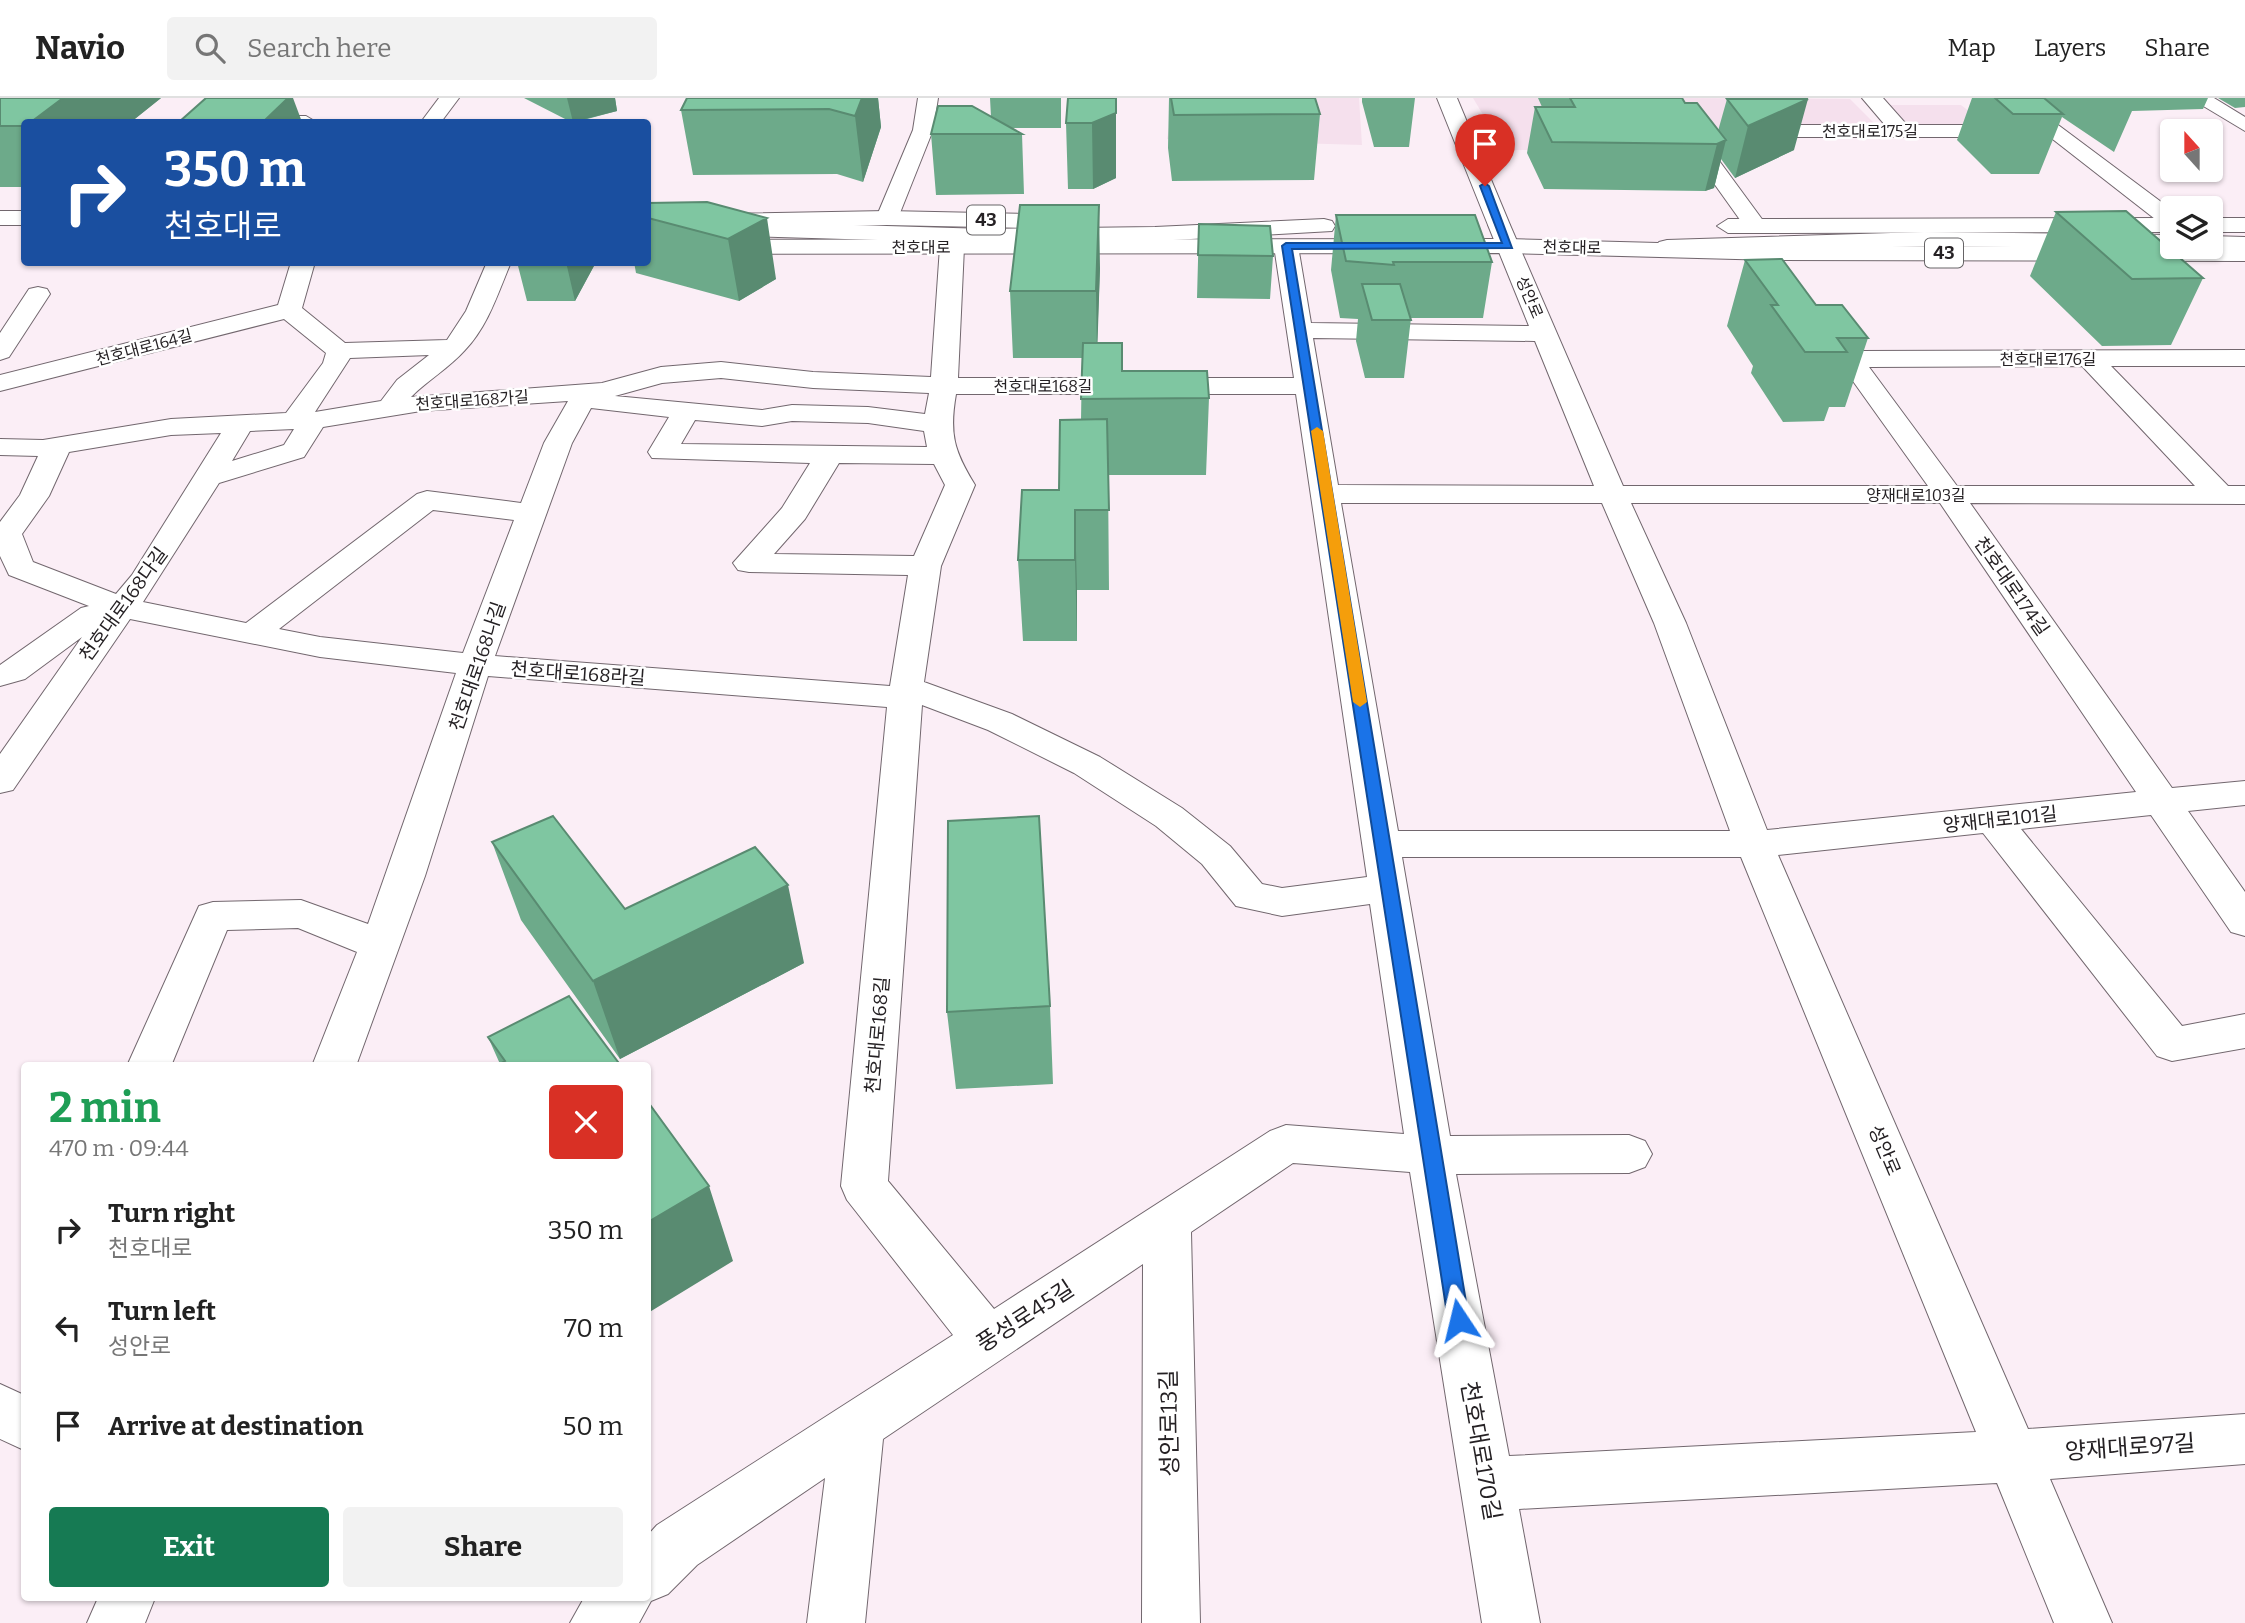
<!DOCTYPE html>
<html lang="en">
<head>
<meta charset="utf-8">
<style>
  :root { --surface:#fff; --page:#f2f2f2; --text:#222; --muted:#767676; --line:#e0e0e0; --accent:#167a53 }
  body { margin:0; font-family:Bitter,"Noto Sans KR",serif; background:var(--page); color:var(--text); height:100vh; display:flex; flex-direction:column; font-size:26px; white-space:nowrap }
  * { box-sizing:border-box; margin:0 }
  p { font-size:23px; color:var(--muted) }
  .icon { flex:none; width:38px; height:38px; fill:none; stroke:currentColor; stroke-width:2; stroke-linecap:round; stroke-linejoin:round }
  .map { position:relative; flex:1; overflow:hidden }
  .sheet { position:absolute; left:21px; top:964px; width:630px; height:539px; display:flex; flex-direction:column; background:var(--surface); border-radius:7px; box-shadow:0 2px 5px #0004 }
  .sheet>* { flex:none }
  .hud { position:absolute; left:21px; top:21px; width:630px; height:147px; border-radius:7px; box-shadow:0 2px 5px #0004; background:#1a4fa0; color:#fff; overflow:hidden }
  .needle { width:46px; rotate:339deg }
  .buttons { position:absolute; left:2160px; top:21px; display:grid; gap:14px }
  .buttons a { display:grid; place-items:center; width:63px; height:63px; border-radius:7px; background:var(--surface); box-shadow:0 2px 5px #0004; font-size:35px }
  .pin { position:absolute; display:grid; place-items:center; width:60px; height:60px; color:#fff; margin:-72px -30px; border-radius:50% 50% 50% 0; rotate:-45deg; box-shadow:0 0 7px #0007 }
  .pin .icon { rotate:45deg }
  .me { position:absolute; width:77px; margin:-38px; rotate:350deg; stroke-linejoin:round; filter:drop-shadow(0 0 5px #0008) }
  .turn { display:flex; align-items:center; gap:24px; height:147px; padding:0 28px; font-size:32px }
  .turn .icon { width:91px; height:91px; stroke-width:2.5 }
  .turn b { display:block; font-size:49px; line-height:60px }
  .round { display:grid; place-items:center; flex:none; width:74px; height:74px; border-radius:7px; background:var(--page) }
  .summary { display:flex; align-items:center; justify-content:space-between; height:119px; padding:0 28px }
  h1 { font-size:42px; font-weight:700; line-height:52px; color:#1e9e55 }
  .primary-button { display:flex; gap:14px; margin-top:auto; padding:14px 28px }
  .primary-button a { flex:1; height:80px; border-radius:7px; background:var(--accent); color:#fff; font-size:28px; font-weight:700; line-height:80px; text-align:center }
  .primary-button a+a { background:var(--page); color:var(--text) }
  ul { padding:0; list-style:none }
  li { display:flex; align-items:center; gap:21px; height:98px; padding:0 28px }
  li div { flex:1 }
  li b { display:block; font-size:26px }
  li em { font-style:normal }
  header { display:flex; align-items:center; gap:42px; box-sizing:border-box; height:98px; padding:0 35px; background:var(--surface); border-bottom:2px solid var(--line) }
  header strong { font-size:33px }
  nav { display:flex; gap:38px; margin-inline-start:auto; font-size:24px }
  .search { width:490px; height:63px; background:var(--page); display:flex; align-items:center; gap:18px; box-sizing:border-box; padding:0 24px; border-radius:7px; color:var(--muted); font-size:26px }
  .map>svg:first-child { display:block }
  .built { fill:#f5e0ed }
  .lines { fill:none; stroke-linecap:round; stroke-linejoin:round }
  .minor-casing { stroke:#72676e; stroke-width:2 }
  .major-casing { stroke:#72676e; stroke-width:2 }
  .minor { fill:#fff; fill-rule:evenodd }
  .major { fill:#fff; fill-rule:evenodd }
  .wall { fill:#6daa8a }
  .shaded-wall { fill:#598b71 }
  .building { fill:#7fc6a1; stroke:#598b71; stroke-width:2 }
  .route { fill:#1a73e8; stroke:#114b97; stroke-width:2 }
  .slow { fill:#f59e0b }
  .labels { text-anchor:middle; stroke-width:5; stroke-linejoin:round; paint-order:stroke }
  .far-street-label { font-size:16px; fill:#252124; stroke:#fff }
  .shield { fill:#fff; stroke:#666466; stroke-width:2 }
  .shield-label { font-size:18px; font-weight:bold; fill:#252124 }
  .street-label { font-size:19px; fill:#252124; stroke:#fff }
  .near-street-label { font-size:23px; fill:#252124; stroke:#fff }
</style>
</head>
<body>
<header>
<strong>Navio</strong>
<div class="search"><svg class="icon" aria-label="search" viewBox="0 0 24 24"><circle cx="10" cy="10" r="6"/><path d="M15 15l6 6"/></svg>Search here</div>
<nav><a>Map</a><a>Layers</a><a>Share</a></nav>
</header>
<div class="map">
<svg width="2245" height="1525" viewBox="0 0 2245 1525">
  <rect width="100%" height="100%" fill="#fbeef6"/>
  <path class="built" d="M1174,0H1359L1362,47L1167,41Z
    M1473,0H1651L1689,51L1504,52Z
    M1678,0L1850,1L1877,28L1702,30Z
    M1889,7H1961L1988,28H1910Z"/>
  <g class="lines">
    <defs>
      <path id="minor" d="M439,0H459L441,24H421Z
        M918,0H938L933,32L898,120L887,127L879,125L876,120L913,32Z
        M1653,0H1673L1767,128L1764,133H1748Z
        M1862,0H1883L1907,27H2013L2023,33L2013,39H1748L1738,33L1748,27H1885Z
        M2000,0H2022L2172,112V130L2164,128Z
        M2190,0H2214L2245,19V33Z
        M216,18H306L316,24H206Z
        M1499,120L1510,127L1623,388H1928L1815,230L1819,225C1840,219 1847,238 1858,253L2245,252V268H2111L2228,388H2245V406L1970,405L2172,690L2245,683V707L2188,713L2245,794V838L2231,834L2151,717L2021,731L2182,928L2245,916V950L2172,963L2157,958L1983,735L1778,757L2028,1331L2245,1316V1366L2050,1381L2112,1525H2054L1997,1385L1519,1411L1540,1525H1482L1410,1074L1293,1065L1191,1134L1200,1525H1142L1143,1166L883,1341L865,1525H807L825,1380L697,1467L668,1496L651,1503L639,1525H570L584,1500H648V1437L657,1427L953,1237L847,1102L841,1088L887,609L488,578L425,778L356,968H312L357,854L298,830L227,832L171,968H127L199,808L213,804L301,802L368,826L456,575L320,559L130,521L13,692L0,695V656L82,539L25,581L0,588V567L81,510L89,508L9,477L0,458V424L20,397L38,358L0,357V341L43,342L171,321L286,315L323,265L326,255L284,221L0,293V277L278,207L291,164H315L302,210L345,245L447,242L466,213L487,164H511C498,195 488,228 465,252C449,270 428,282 411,299L602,285L661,269L721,264L813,274L931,279L940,149L944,144L648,135V121L986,131L1155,129L1324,121L1332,123L1335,128L1332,133L1155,143L960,144L964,149L958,280H1294L1274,148L1278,143H1294L1298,148L1311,225L1529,228L1488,127ZM1313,240L1535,243L1594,388L1338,387ZM429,257L397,282L381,303L315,314L350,260ZM2082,268L2195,388H1957L1869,269ZM721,280L813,290L929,295L925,316L868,309L792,307L762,312L615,298L662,285ZM956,296H1296L1367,779L1282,790L1262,786L1230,748L1182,710L1100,659L1012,616L924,584L941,468L975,387C954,353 949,336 956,296ZM568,303L544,345L521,405L427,393L417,396L246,525L143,504L219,385L304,359L323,329L421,313ZM591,310L669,319L648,354L652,360L810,365L782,410L733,465L738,472L749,474L908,477L890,588L495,558L572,345ZM695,322L762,328L792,323L868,325L924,333L927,349L681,346ZM294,331L284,347L232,363L250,333ZM221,335L132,477L116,496L33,464L22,436L49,398L69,354L171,337ZM839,365L934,366L945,387L914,458L774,456L805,421ZM1341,405H1602L1654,525L1730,733H1398ZM1631,405H1940L2136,694L1767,732L1686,525ZM433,412L514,422L463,555L320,539L279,531ZM922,607L988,632L1074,675L1156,728L1202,766L1236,808L1282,818L1370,806L1404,1036L1286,1027L1270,1033L994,1211L888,1083ZM1402,759H1741L1976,1334L1509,1358L1456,1076L1629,1075L1645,1069L1652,1056L1645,1043L1629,1037L1450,1038Z
        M1924,134L2172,137V149H2180L2172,151L1924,148L1667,156L1659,154L1655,149L1659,144L1667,142Z
        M2210,138L2245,139V153L2202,150L2210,149Z
        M38,189L47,191L50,196L9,259L0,262V235L29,191Z
        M0,1286L24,1297V1352L0,1341Z
        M98,1500H155L145,1525H87Z"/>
      <path id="major" d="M1437,0H1457L1510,127L1507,132L1499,134L1488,127Z
        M0,113H24V127H0Z
        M887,113L1030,116L1041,123L1030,130L887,127L716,130L705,123L716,116Z
        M2172,120V134L1728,135L1717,128L1728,121Z
        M2210,120H2245V134H2210Z
        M1508,141L1774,148L2245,149V163L1774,162L1508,155L648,156V142Z"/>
    </defs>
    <use href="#minor" class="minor-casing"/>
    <use href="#major" class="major-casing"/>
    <use href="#minor" class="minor"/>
    <use href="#major" class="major"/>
  </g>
  <path class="wall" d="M0,0H161L131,24H24V89H0Z
    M524,0H615L617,13L576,24H571Z
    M687,0H878L881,29L863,84L837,76L693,77L681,12Z
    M990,0H1061V30H1012L1022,36L1024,96L936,97L931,36L991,19Z
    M1116,0V80L1093,91H1068L1066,25Z
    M1169,0H1315L1320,16L1314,82L1172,83L1168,50Z
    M1362,0H1379V4V0H1415L1409,49H1374L1362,4Z
    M1538,0H1682L1685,5L1718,33L1727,1L1794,52L1735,80L1721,61L1714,90L1705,93L1544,91L1527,55L1535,9H1542Z
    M1972,0H2208L2203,11L2132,13L2114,54L2062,19L2039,76H1991L1957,42Z
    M2218,0H2245V9L2235,10Z
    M707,104L776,181L739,203L636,175L634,164H648V105Z
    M2056,114L2203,180L2171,247L2102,248L2030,178Z
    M1336,117L1492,164L1483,220H1411L1404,280H1365L1356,243L1358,221L1340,220L1331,172Z
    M1199,126L1273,158L1270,201L1197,200Z
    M1745,162L1868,240L1845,309H1829L1824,323L1783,324L1751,275L1753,268L1727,228Z
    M517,164H595V166L575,203H527Z
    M1100,170L1097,245L1122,273L1209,300L1206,377H1108L1109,492H1077V543H1023L1018,462L1059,392L1081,322L1082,260H1013L1010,193Z
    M492,744L625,811L804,865L620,961L521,822Z
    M1050,908L1053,986L956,991L947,914Z
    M488,939L621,968L500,966Z"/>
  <path class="shaded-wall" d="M63,0H161L131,24H31Z
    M288,0H293L302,24H263Z
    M567,0H615L617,13L573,24Z
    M862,0H878L881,29L863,84L855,18Z
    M1116,0V80L1093,91L1092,25Z
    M1808,1L1794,52L1735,80L1748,28Z
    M1726,42L1714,90L1705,93L1717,46Z
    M1099,107L1100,170L1097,260L1096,193Z
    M767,120L776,181L739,203L728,141Z
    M566,164H595V166L575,203Z
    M1075,412L1077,492V543L1075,462Z
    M788,787L804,865L620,961L593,883Z
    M709,1088L733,1163L648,1215V1124Z"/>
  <path class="building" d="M0,0H63L31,24H24V28H0Z
    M206,0H288L263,24H179Z
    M687,0H862L855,18L829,11L681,12Z
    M1068,0H1116V15L1092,25H1066Z
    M1171,0H1315L1320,16L1174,17Z
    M1570,0H1682L1685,5H1697L1726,42L1717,46L1552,44L1535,9H1575Z
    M1995,0H2044L2063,16H2013Z
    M1727,1H1808L1748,28Z
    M938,8H972L1022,36H931Z
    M707,104L767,120L728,141L648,120V105Z
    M1020,107H1099L1096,193H1010Z
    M2126,113L2203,180L2132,181L2056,114Z
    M1336,117H1475L1492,164H1393L1394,167L1346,163Z
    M1199,126L1270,128L1273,158L1198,157Z
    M1782,161L1816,207H1842L1868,240H1837L1847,254H1805L1771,207H1778L1745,162Z
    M1362,186H1400L1411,222H1372Z
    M1083,245H1122V273H1207L1209,300L1081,301Z
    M1107,321L1109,412H1075V462H1018L1022,392H1059L1060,322Z
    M553,718L625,811L755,749L788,787L593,883L492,744Z
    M1039,718L1050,908L947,914L948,723Z
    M569,898L621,968H496L505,963L488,939Z
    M648,1004L709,1088L648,1124Z"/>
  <path class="route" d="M1485,85L1489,88L1512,150L1292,151L1469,1222L1466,1228L1459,1231L1451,1228L1448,1222L1282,148L1286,145H1502L1480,88Z"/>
  <path class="slow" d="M1317,329L1323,333L1367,604L1360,609L1353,604L1311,333Z"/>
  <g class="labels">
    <g class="far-street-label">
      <text x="1870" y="39">천호대로175길</text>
      <text x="921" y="155">천호대로</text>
      <text transform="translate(1572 149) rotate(1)" y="6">천호대로</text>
      <text transform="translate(1530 199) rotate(67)" y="6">성안로</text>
      <text transform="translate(144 249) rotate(-15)" y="6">천호대로164길</text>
      <text x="2048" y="267">천호대로176길</text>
      <text x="1043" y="294">천호대로168길</text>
      <text transform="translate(472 302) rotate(-4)" y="6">천호대로168가길</text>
      <text x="1916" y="403">양재대로103길</text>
    </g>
    <g class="shield">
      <rect x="967" y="107.5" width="38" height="29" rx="5"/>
      <rect x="1925" y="140.5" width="38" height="29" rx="5"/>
    </g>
    <g class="shield-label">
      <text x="986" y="128">43</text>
      <text x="1944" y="161">43</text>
    </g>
    <g class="street-label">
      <text transform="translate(2012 488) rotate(55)" y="7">천호대로174길</text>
      <text transform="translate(123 506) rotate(-54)" y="7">천호대로168다길</text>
      <text transform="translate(477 568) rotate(-71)" y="7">천호대로168나길</text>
      <text transform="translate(578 575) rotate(4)" y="7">천호대로168라길</text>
      <text transform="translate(2000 721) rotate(-6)" y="7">양재대로101길</text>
      <text transform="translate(877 937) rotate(-85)" y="7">천호대로168길</text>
      <text transform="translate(1885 1052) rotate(67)" y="7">성안로</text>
    </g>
    <g class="near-street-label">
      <text transform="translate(1025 1218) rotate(-33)" y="8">풍성로45길</text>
      <text transform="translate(1169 1325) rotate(-91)" y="8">성안로13길</text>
      <text transform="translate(2130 1349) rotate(-4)" y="8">양재대로97길</text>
      <text transform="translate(1481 1353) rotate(80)" y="8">천호대로170길</text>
    </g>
  </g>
</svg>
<div class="buttons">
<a><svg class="needle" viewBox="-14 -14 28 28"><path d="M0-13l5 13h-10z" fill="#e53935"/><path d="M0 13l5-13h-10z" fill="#767676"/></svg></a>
<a><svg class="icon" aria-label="layers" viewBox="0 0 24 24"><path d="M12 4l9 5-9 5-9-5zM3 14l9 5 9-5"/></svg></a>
</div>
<div class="pin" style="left:1485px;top:88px;background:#d93025"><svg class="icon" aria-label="arrive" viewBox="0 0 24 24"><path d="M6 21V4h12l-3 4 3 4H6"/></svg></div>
<svg class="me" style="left:1459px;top:1222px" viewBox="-20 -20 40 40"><path d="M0-17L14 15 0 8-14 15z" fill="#1a73e8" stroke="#fff" stroke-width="4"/></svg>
<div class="hud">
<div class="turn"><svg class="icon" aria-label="right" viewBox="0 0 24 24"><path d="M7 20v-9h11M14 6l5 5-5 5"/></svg><div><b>350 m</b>천호대로</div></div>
</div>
<section class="sheet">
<div class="summary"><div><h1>2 min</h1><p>470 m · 09:44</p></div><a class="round" style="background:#d93025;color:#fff"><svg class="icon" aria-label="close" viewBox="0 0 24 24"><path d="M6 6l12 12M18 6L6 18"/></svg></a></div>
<ul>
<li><svg class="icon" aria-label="right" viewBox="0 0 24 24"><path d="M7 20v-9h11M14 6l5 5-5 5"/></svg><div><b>Turn right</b><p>천호대로</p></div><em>350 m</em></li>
<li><svg class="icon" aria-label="left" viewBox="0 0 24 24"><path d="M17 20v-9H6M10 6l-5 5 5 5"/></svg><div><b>Turn left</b><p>성안로</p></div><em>70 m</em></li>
<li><svg class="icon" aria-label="arrive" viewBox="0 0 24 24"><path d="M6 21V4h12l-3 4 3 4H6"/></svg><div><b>Arrive at destination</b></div><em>50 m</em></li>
</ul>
<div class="primary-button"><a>Exit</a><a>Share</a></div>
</section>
</div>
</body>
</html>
